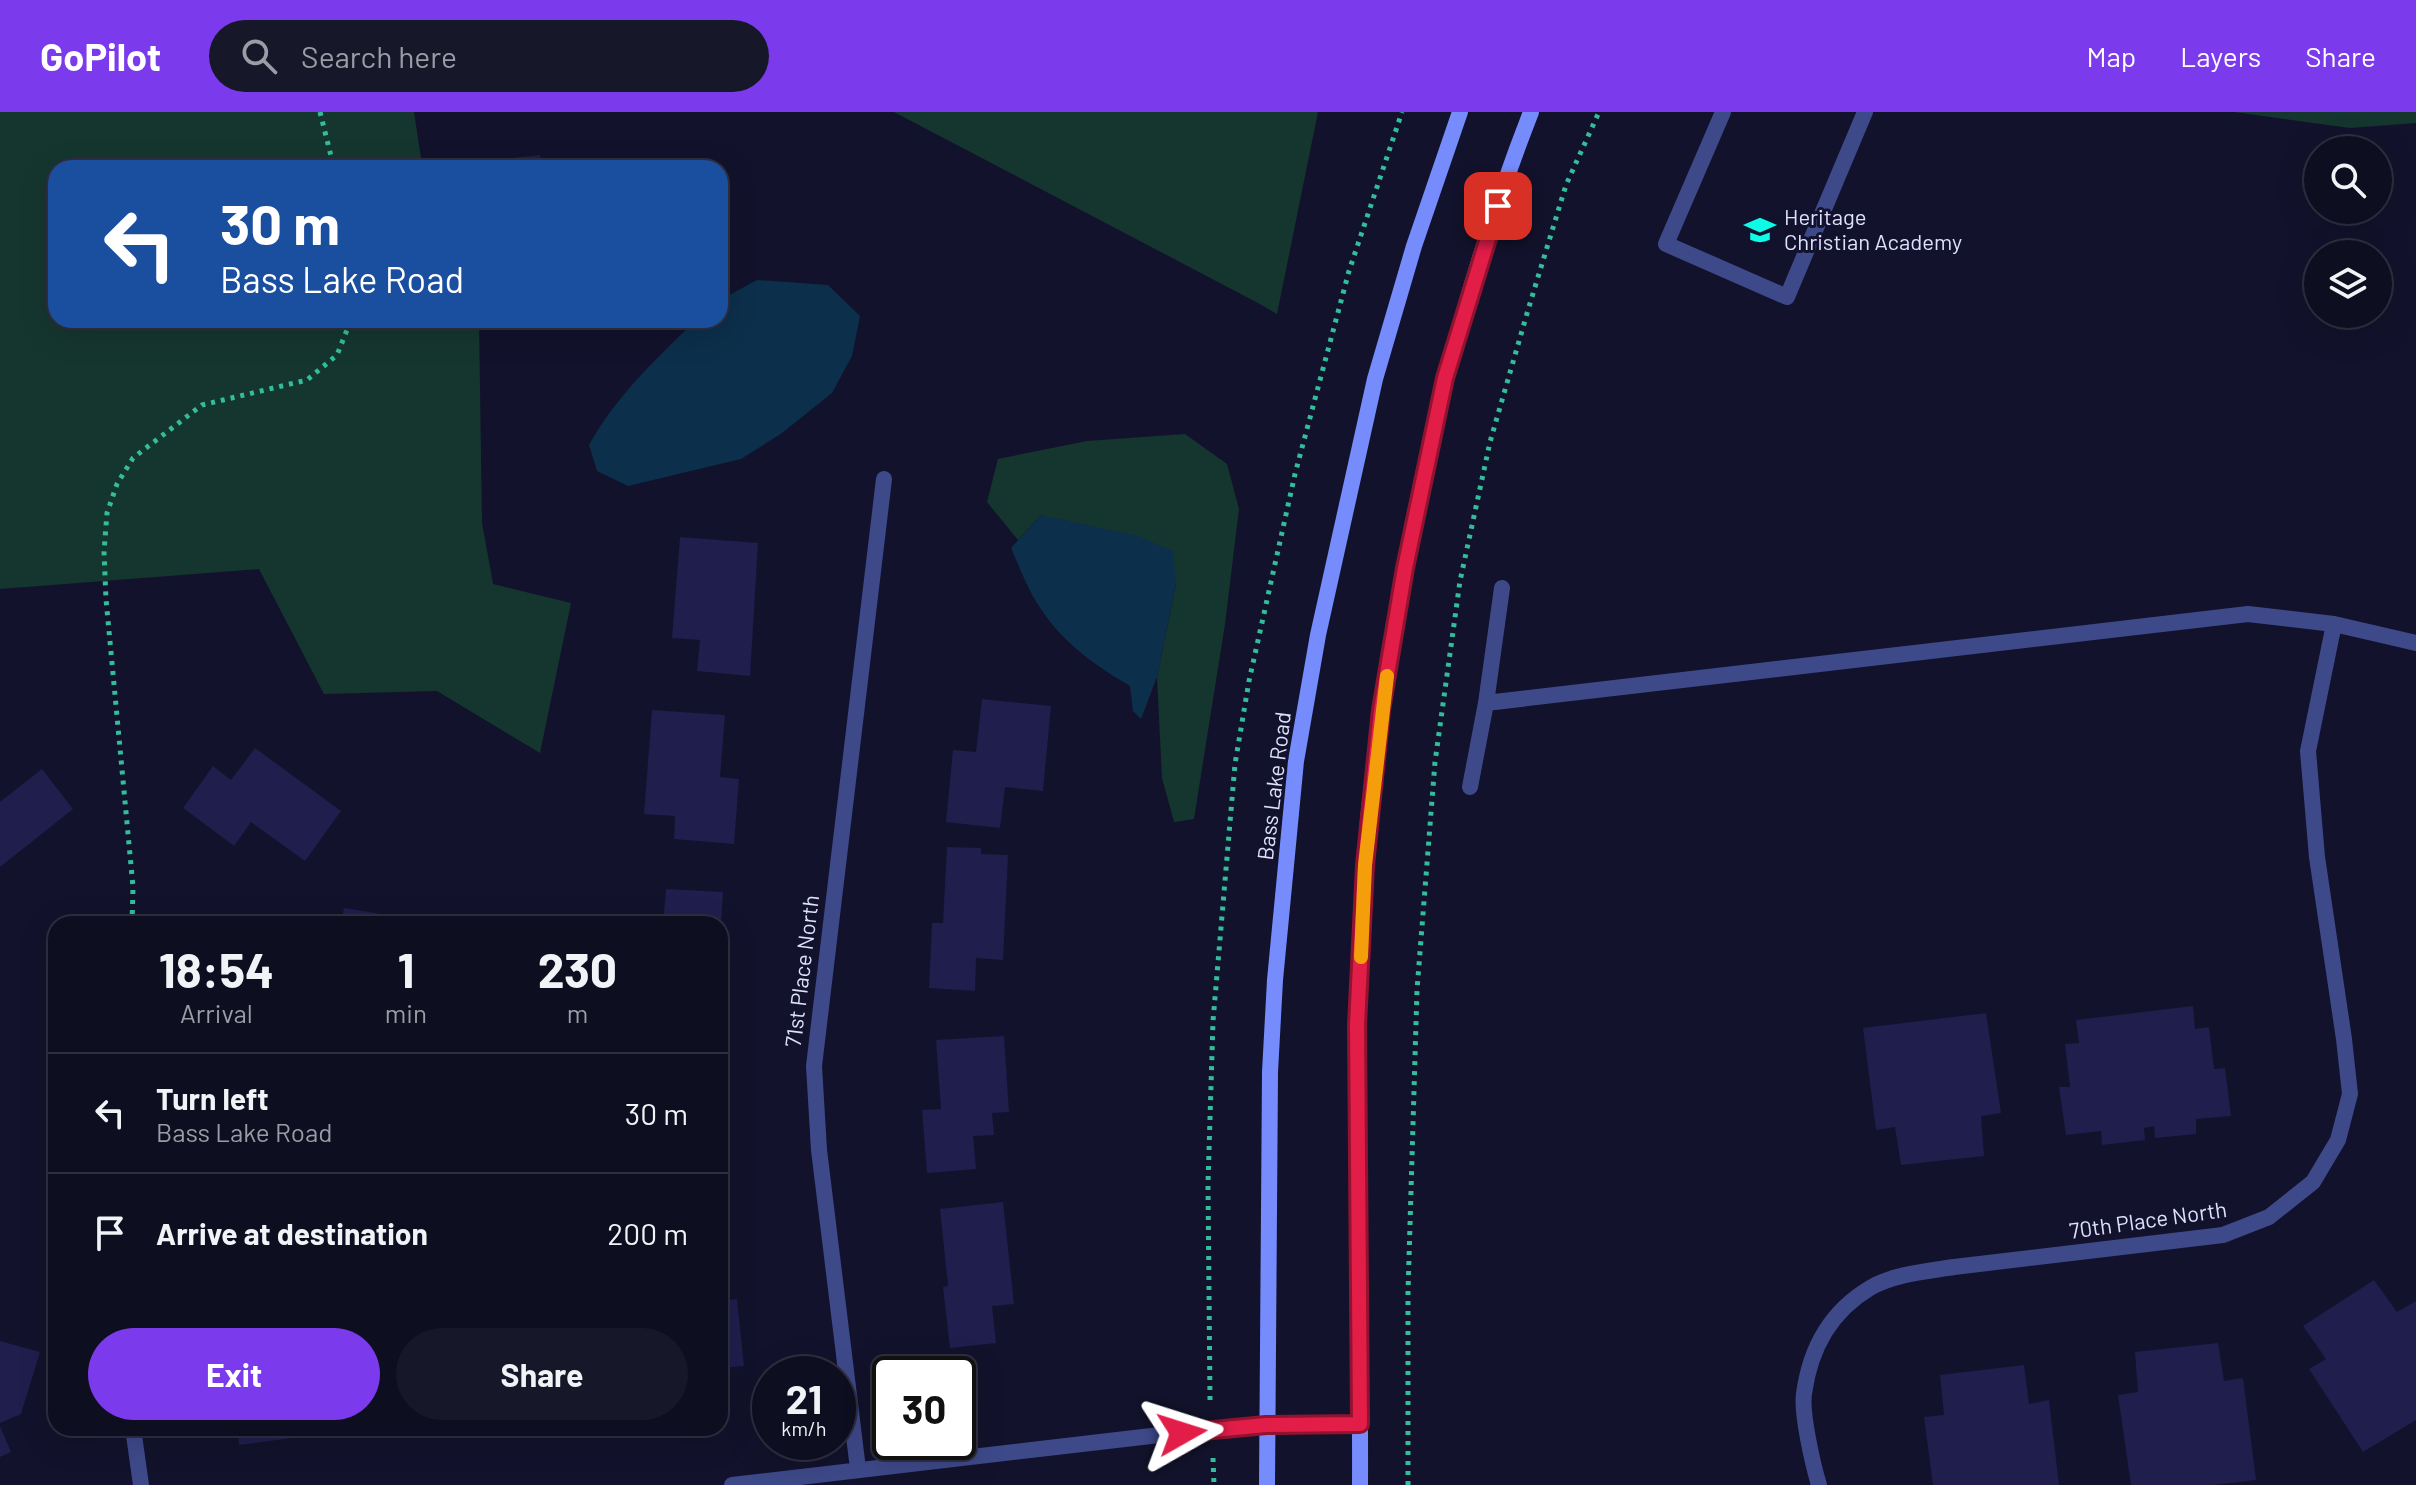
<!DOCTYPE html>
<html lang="en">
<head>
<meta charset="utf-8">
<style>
  :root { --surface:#0e0e21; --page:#17172a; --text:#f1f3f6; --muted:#9b9ca5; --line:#2e2e3f; --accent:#7c3aed }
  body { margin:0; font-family:Barlow,sans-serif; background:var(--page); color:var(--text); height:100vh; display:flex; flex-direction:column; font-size:30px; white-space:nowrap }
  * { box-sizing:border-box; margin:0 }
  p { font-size:26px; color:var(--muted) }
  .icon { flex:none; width:44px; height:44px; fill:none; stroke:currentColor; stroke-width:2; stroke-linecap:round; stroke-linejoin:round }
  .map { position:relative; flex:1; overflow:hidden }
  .drawer { position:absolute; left:48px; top:804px; width:680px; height:520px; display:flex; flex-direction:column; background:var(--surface); border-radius:24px; box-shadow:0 8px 32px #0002,0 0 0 2px var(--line) }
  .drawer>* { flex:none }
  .hud { position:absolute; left:48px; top:48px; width:680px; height:168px; border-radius:24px; box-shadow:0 8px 32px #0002,0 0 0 2px var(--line); background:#1a4fa0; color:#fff; overflow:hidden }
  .buttons { position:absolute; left:2304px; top:24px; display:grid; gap:16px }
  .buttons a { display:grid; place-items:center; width:88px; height:88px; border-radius:50%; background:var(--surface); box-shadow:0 8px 32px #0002,0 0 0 2px var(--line); font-size:40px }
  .speed { position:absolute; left:752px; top:1244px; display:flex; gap:16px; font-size:40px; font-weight:700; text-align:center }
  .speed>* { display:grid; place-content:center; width:104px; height:104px; border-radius:50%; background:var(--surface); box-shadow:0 8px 32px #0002,0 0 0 2px var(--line); line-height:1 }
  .speed small { font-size:20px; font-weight:400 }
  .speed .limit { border:4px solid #111; border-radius:12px; background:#fff; color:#111 }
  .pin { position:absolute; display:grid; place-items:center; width:68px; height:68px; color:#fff; margin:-34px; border-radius:16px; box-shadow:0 4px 12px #0006 }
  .me { position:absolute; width:88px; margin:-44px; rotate:84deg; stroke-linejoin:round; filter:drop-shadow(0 0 6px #0008) }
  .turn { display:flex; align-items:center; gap:28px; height:168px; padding:0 40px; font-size:36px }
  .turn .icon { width:104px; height:104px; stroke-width:2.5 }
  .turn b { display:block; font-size:56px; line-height:68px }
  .eta { display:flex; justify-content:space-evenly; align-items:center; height:136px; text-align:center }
  .eta b { font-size:48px; font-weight:700; line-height:56px }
  .button { display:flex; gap:16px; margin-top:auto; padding:16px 40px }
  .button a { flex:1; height:92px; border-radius:48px; background:var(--accent); color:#fff; font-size:32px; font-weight:700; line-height:92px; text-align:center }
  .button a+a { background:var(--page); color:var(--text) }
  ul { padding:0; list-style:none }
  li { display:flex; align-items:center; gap:24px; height:120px; padding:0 40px; border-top:2px solid var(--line) }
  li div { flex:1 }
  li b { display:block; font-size:30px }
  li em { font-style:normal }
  header { display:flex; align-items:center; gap:48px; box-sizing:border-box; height:112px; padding:0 40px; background:var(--accent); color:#fff }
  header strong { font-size:38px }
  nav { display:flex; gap:44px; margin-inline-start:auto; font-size:28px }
  .search { width:560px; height:72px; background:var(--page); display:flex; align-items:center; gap:20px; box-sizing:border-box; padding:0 28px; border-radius:44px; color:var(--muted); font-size:30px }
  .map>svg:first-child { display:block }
  .green { fill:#15362f }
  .water { fill:#0c2f4b }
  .building { fill:#1f1e4d }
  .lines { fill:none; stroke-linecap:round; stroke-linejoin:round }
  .path { stroke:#33bd9b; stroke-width:5; stroke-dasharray:4 6; stroke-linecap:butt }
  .service { stroke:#3e498a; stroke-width:16 }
  .minor { stroke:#3e498a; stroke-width:16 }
  .secondary { stroke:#768cfd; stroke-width:16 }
  .route-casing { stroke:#92132f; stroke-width:20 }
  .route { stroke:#e11d48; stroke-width:14 }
  .slow { stroke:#f59e0b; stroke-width:14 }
  .labels { text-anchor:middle; stroke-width:6; stroke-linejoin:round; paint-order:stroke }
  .poi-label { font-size:22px; fill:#dee0fe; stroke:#12122c; text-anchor:start }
  .street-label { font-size:22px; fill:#dee0fe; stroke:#12122c }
</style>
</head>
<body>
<header>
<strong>GoPilot</strong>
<div class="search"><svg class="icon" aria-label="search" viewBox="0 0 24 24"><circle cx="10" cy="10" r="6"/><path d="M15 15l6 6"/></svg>Search here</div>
<nav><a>Map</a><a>Layers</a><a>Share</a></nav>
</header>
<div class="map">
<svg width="2416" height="1373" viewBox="0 0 2416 1373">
  <rect width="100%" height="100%" fill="#12122c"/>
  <path class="green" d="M0,0H414L421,46L426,56H56V208H479L482,411L493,472L571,491L540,641L437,579L324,582L259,457L0,477Z
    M894,0H1318L1277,202L1258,191Z
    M2234,0H2416V11L2350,16Z
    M1185,322L1227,352L1239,397L1225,512L1194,707L1174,710L1162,666L1157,565L1176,472L1041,403L1018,428L987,390L998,347L1087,329Z"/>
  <path class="water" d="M757,168L828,173L860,204L852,244L832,281L782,321L741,347L628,374L597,359L589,333C616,284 656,247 696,208H720V188Z
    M1041,403L1138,424L1173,439L1176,472L1157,565L1141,607L1133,599L1130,574C1097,555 1062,530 1041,497C1028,479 1020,456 1011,436Z"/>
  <path class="building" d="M540,43L542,56H486L485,49Z
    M680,425L758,431L750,564L697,559L700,528L672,526Z
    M982,587L1051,594L1043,679L1005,675L1000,716L946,710L953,638L976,640Z
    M652,598L725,603L720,665L739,667L734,732L674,727L675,704L644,702Z
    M255,636L341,699L305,749L251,710L234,734L183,696L213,654L231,668Z
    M42,657L73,697L0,755V690Z
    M947,735L981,736V742L1008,743L1003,848L976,846L975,879L929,876L932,811H943Z
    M666,777L723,780L721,812H663Z
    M344,796L406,806L405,812H341Z
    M2193,894L2195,917L2209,915L2214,957L2225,956L2231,1004L2196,1007V1022L2155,1026L2154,1014L2144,1016L2145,1028L2102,1033L2101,1019L2066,1023L2059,975H2070L2065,932L2079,931L2076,908Z
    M1986,901L2001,1001L1981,1004L1984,1044L1901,1053L1895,1015L1876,1018L1863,916Z
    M1004,924L1009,1000L992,1001L994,1023L973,1024L976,1057L927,1061L922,998L941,997L936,928Z
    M1003,1090L1014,1192L992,1194L996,1231L950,1236L943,1175L948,1174L940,1097Z
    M2374,1168L2397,1200L2416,1189V1308L2363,1340L2309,1257L2326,1247L2303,1214Z
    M737,1187L744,1254L720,1256V1189Z
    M0,1229L40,1240L21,1302L0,1311Z
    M2218,1231L2224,1269L2243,1266L2256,1368L2213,1373H2131L2118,1283L2138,1280L2135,1240Z
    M2024,1253L2029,1292L2049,1288L2059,1373H1933L1924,1305L1944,1303L1940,1263Z
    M0,1314L11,1340L0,1345Z
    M237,1316H314L315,1323L239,1333Z"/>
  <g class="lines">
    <path class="path" d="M320,0L334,56
      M132,812L133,775L106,487L104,440L107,401L117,372L133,346L202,293L307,268L337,243L351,208
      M1210,1288L1208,1072L1213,909L1235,652L1249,569L1295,362L1349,159L1402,0
      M1213,1346L1214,1373
      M1408,1373V1180L1417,878L1435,650L1460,469L1490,330L1528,198L1566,73L1599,0"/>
    <path class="service" d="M1723,0L1666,132L1787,185L1865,0"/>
    <path class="minor" d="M1486,591L2248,502L2334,512L2416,531
      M1470,675L1486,591L1502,476
      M133,1316L141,1373
      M858,1357L819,1038L814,954L884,367
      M732,1373L1211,1317L1266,1313L1360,1312
      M1819,1373C1813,1353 1801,1301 1804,1282C1810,1236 1830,1200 1870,1176C1893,1162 1929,1159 1954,1155L2223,1123L2269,1105L2313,1070L2338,1028L2350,982L2344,927L2317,745L2308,639L2334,512"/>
    <path class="secondary" d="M1267,1373L1270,960L1275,868L1296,649L1318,523L1375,267L1414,134L1460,0
      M1360,1373C1361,1168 1352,962 1364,757C1369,683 1380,608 1391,534C1420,352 1464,172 1531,0"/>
  </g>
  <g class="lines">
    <defs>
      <path id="route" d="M1182,1321L1266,1313L1360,1312L1357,913L1365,753L1381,598L1405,456L1445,266L1498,94"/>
    </defs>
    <use href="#route" class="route-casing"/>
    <use href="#route" class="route"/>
    <path class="slow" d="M1361,845L1365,753L1387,564"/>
  </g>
  <defs>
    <symbol id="school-bare" viewBox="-9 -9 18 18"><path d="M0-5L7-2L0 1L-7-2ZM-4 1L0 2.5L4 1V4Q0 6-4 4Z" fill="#0dfbe7" stroke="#12122c" stroke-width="2.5" paint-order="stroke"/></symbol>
  </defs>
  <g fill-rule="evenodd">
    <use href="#school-bare" x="1738" y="96" width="44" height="44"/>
  </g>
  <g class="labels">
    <g class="poi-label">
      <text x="1784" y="113">Heritage<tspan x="1784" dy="25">Christian Academy</tspan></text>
    </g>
    <g class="street-label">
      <text transform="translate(1274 674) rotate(-83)" y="8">Bass Lake Road</text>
      <text transform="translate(802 859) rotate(-83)" y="8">71st Place North</text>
      <text transform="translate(2148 1108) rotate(-8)" y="8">70th Place North</text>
    </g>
  </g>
</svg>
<div class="buttons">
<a><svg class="icon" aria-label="search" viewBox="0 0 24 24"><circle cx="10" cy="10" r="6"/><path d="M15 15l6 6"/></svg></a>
<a><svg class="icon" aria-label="layers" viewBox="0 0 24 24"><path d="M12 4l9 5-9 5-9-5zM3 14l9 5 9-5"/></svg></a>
</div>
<div class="speed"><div>21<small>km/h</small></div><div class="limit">30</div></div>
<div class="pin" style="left:1498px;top:94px;background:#d93025"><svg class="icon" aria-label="arrive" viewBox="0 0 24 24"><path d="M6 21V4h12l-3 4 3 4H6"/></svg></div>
<svg class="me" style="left:1182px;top:1321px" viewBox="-20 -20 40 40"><path d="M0-17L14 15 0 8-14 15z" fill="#e11d48" stroke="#fff" stroke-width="4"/></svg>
<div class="hud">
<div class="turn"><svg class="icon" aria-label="left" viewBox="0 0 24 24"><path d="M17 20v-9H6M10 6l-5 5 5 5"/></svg><div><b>30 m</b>Bass Lake Road</div></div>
</div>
<section class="drawer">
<div class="eta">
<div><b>18:54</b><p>Arrival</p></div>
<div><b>1</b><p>min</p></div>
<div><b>230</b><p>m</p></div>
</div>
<ul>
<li><svg class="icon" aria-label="left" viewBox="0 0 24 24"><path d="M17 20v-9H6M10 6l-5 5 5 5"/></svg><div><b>Turn left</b><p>Bass Lake Road</p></div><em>30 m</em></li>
<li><svg class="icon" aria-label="arrive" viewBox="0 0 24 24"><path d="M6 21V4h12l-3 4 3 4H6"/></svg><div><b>Arrive at destination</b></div><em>200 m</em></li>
</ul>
<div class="button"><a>Exit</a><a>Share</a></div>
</section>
</div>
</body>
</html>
